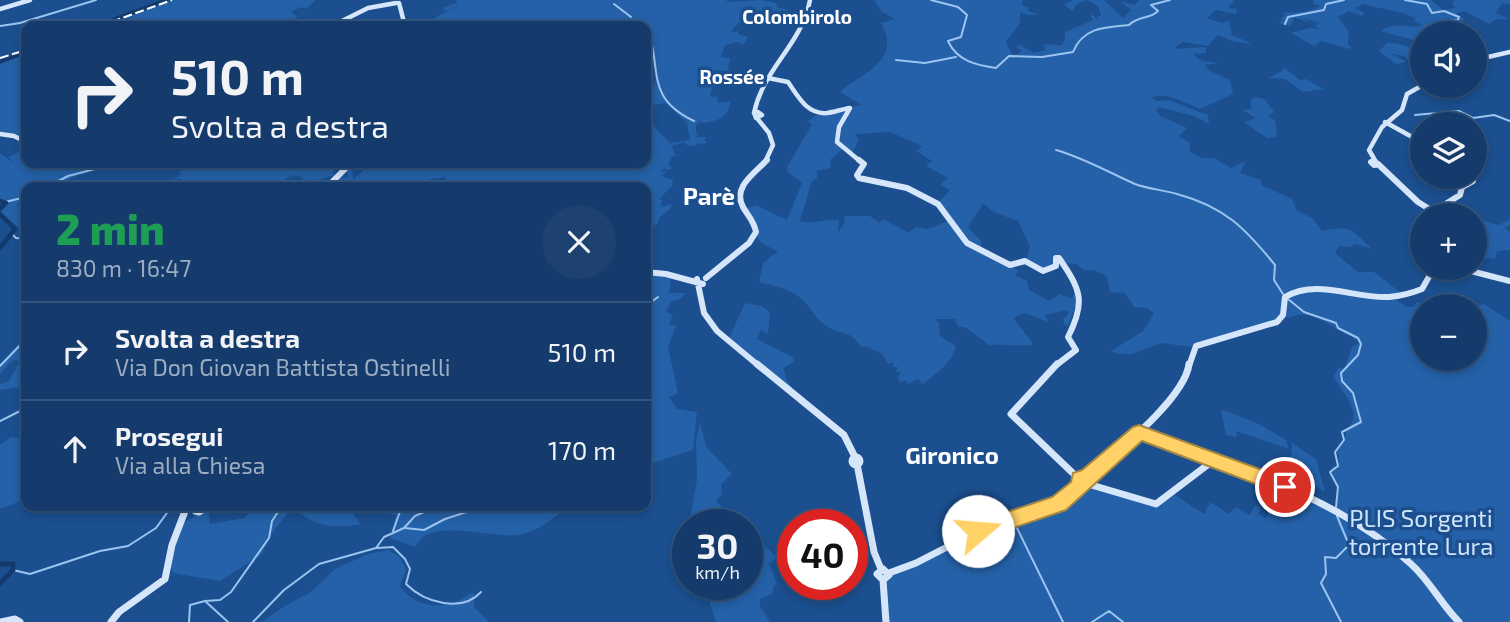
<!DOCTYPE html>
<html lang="it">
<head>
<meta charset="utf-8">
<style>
  :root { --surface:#143b6b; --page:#1d4271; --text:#f1f3f6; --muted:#9dadc1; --line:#33557e }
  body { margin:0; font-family:"Exo 2",sans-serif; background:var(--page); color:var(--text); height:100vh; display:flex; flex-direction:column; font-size:26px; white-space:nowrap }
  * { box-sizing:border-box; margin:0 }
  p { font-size:23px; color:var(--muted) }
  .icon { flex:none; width:38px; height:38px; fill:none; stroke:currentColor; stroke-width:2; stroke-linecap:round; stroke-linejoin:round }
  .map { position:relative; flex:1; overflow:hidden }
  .details { position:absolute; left:21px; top:182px; width:630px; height:329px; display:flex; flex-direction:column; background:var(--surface); border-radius:14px; box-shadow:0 4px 10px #0003,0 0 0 2px var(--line) }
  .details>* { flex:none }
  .hud { position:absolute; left:21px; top:21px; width:630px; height:147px; border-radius:14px; box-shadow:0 4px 10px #0003,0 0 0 2px var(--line); background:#143b6b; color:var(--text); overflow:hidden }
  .buttons { position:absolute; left:1410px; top:21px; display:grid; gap:14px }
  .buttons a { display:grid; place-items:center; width:77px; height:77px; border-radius:50%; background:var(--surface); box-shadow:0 4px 10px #0003,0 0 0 2px var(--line); font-size:35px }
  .speed { position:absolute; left:672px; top:509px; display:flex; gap:14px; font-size:35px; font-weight:700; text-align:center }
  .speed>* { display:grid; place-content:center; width:91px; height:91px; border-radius:50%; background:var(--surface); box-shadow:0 4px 10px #0003,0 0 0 2px var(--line); line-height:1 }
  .speed small { font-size:18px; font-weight:400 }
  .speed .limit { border:10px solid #d22; background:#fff; color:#111 }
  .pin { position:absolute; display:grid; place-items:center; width:60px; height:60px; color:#fff; margin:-30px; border:4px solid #fff; border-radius:50%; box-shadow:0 2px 7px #0007 }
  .me { position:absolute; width:77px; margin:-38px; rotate:72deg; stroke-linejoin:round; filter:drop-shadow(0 0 5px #0008) }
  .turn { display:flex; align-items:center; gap:24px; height:147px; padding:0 35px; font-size:32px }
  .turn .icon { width:91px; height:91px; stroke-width:2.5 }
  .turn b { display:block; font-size:49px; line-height:60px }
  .round { display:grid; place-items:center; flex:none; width:74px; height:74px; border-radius:37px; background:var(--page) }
  .head { display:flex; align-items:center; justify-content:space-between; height:119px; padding:0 35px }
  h1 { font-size:42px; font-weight:800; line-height:52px; color:#1e9e55 }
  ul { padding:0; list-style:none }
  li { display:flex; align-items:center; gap:21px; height:98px; padding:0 35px; border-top:2px solid var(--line) }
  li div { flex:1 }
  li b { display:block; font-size:26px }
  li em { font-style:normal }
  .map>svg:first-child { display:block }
  .green { fill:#2461a8; fill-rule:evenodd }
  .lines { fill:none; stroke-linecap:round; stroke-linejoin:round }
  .stream { stroke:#9cc4f0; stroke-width:2 }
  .river-far2 { stroke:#123a6d; stroke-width:3.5 }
  .river-far1 { stroke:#123a6d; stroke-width:4.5 }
  .river { stroke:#123a6d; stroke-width:5 }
  .secondary-far2 { stroke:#d6e6fa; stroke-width:4.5 }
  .secondary-far1 { stroke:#d6e6fa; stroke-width:6 }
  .secondary { stroke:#d6e6fa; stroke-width:7 }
  .rail { stroke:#fff; stroke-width:2; stroke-dasharray:9 3.5; stroke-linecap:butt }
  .route { fill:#ffd166; stroke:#a68842; stroke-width:2 }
  .labels { text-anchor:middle; stroke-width:7; stroke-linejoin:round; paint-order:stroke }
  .far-neighbourhood-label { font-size:19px; font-weight:bold; fill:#fff; stroke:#1b4f8f }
  .quarter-label { font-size:24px; font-weight:bold; fill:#fff; stroke:#1b4f8f }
  .near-park-label { font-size:24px; fill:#cfe3fa; stroke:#1b4f8f }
</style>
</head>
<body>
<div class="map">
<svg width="1510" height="622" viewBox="0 0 1510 622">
  <rect width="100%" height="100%" fill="#1b4f8f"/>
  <path class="green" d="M174,0H316L306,9L301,7L291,12L298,17L275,26H106Z
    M455,0H726L728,2L761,0L776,3L777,7L791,11L756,12L758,16L738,23L730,33L738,31V34L748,37L743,45L737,42L725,45L721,57L730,58L728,70L736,72L734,75L721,71L710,94L712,98L717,96L718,103L731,101C727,118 720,120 704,123L700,121L696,125V133H699L695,137H706L704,140L707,142L704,144L697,143L696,146H688L684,142L672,146L675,155H679L671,157L669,165L672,168L668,170L664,168L660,172L667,171L661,176L673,180L672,186L659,199L662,200L661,207L672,204L671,208L660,217L657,224L651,226L649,222L646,225V187H446V177L418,181L405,187H327L336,177L348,178L347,172L352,165L353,180L372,163H646V118L670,143L690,140L687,123L666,103L646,106V100L650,99L646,94V85L655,84L657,67L652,65L656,62L651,57L652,46L646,44L649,38L646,36V26H419L461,4L446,11L443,8L458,2Z
    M874,0H1023L1022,5L1028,7V11L1039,14L1028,15L1020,12V23L1006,42L1013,56L1022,51L1016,47L1019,44L1034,53L1045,50L1044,44L1061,45L1065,39V32L1093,20L1089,13L1098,19L1097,15L1101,16L1098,6L1087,0L1076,5L1073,11L1064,5L1073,0H1104L1123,18L1131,10L1120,1L1134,5L1140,0H1234L1228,8L1237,9L1236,14L1216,10L1207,18L1221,23L1229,21L1232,35L1253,44L1232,41L1218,35L1208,46L1182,42L1174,49L1206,47V53L1193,54L1202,61L1219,63L1205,65L1208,70L1230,80L1233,94L1200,109C1185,103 1166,91 1151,98L1157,101L1169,100L1208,115L1209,124L1193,116L1158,107L1156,110L1160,116L1187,128L1179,136L1190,143V152L1201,158H1214L1231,168L1246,161L1240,173L1261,180V185L1292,199L1297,211L1312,218L1322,231C1351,224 1352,230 1372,249L1356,244L1351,247L1339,246L1335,253L1358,272H1374L1401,293L1393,297L1406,307H1413L1417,302L1433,306H1423V359H1475V306L1484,304L1510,321V622H889L882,589L891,574L983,531L1052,510L1082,489L1092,488L1150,505L1175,495L1204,514L1210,502L1229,514L1236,507L1250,515L1255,505L1261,508L1258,514L1266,518L1273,504L1264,499L1269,484L1335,511L1339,491L1331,469L1333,466L1338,469L1339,455L1336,450L1346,435L1344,430C1367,418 1342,391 1333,376L1339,367L1344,370L1352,347L1359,343C1354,337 1347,335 1340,331C1323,321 1311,309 1288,318L1284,316L1192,347L1161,343L1132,354H1119L1111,351L1143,331L1154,314L1147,308L1134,307L1125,293L1110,292L1107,276L1094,270H1084L1076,264L1055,263L1043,271L1026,260L1030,246L1018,221L996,213L983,204L968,227L981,241V248L1019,271L1015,275L1027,281L1029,290L1049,301L1060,294L1072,299L1075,289L1079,296L1068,326L1064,324L1063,319L1069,313L1067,310L1045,315L1048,322L1025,313L1013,318L1032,342V345C1017,346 1004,344 989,345L965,327H958L955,319H935L939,323L940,336L956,346C953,362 936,374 923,384L918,379L908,384L905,380L900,383L898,377L901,372H896L898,367H893V362L888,364L882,354L865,346L862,348C848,328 846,337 830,328C820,323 814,314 808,306C795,289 778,287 759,282L763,263L778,251L764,245L755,236L757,224L747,208L756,205L787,220L802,183L788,172L787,167L812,124L807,122L816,115L861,105L840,92C860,74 903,61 881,23L895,19L882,12ZM890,132L920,145L922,147L916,151L932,161L926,166L948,178L940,185L950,190L938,203L948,221L928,229L916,227L909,233L883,219L879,223L870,216H844L845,222L838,232L839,220C825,218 815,225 800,221L812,181L817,178V171L831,168L830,160L843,149L853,152L859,140L855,134Z
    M1313,0H1431L1443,10L1455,8L1452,2L1455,0H1510V4L1502,3L1496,13L1508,19H1497L1489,24L1465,11L1456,13L1465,20L1446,24L1453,31L1452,33H1423V52L1416,49L1421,46L1418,41L1380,31C1393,22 1408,28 1423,26L1414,21L1415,18C1397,9 1383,10 1364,4L1355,8L1365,13L1362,16L1349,11L1338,17L1349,32L1348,44L1352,48L1349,49L1322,41L1314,46L1291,33L1310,28L1319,29L1315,26L1319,23L1303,18L1312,24L1295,17L1290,26L1278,23L1283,20L1281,18L1285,15L1283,13C1296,11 1310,14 1320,6L1314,4Z
    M1387,43C1399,42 1418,48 1423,59L1411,63L1404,56L1389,53L1407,62L1396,64L1379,51Z
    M26,53V139L0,133V63Z
    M1282,66L1300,80L1306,79L1324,89L1303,92L1285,79L1268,78L1284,70Z
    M1254,97L1264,99L1274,111L1268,117L1275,120L1277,132L1275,137L1267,138L1244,122L1256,118L1242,110L1252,109L1250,102Z
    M26,149V163H90L96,166L130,163V166H108L73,177L57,187H26V200L17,204L26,211V225L18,227L0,212L7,203L0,199V153L16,165L8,157Z
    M197,163H346L332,172L334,175L318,180L314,187H298L303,181L302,177L292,175L273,187H176L182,179L173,180L182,174L177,173Z
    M1510,219V226L1504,227L1510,232V250L1497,251L1495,259L1475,257V226L1484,221L1499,225Z
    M646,274L671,278L669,293H685L682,298L671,302L666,312L673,315L669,324L676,326L668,347L678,393L669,397L677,409L697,412L693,450L646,465Z
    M745,303L762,306L770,312L768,334L761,330L757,339L793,357L794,361L784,368L786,379L797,395L728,340Z
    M26,337V380L20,387L0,390V384L9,381L19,363L17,359L9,363L0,375V364Z
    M1221,409L1259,424L1286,440L1289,449L1236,431L1237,437L1226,435Z
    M700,422L707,448L732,474L721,484L722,494L716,501L741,525H693L690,520L697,479L696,441Z
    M11,437L26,439L23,454H26V499L0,509V445Z
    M1292,443L1316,459L1325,492L1313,485L1315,480L1303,474V467L1291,461Z
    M256,506H347L361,524C330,529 318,527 292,508L274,530L261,555L220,581L173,573L170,565L183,523L208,509L210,524L244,518Z
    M385,506H569C553,518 539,532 518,535C495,539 426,516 416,547L390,538L396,515L382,513Z
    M747,531L776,556V559L769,563L777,584L774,586L772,594L760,599V606L770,622H716L704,585L747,584Z
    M388,550L399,556L406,569L400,586C412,606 439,610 460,600C466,597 468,594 474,593V607L489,622H262L283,607L311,592L335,569L368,554Z"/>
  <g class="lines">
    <path class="stream" d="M931,0L958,7L967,15L961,37L948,41C957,61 976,65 996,68L1009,56L1042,57L1073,52C1083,27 1106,27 1129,25C1139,15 1149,20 1158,11L1151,5L1170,0
      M1405,0L1427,4L1432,13L1444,11L1459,17L1458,20L1440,22L1435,28L1437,33
      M614,4L631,17
      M638,20L645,26
      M1285,24L1288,17L1324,10L1326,4L1344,0
      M0,26L20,23L96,0
      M646,28C664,66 642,96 694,121
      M896,60L925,63L956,57
      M1415,115L1459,111L1473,118L1494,115L1510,121
      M1056,150C1084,158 1108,172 1135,184C1148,189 1164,190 1177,194C1225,207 1245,228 1275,265L1274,280L1283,294
      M47,187L68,176L118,163
      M5,202L26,197
      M12,234L16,238L26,239
      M1288,299L1304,312L1336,323L1338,328L1358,338L1361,344L1358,355L1341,373L1342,381L1353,393L1361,422L1342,432L1344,440L1335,452L1338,466L1330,472L1338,487L1336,507
      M646,306L658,297
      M0,366L26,339
      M0,421L26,408
      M1337,516L1349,545L1336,558L1325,557L1326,574L1321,583L1341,622
      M1014,522L1063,622
      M405,528L424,530L445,519L485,506
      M393,531L402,506
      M377,548L393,547L405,559L410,569L406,584C425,603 462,613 481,592
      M13,570L30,574L100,551L128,546L156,528L172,506
      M205,601L220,600L231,592L269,538L272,521L282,506
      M189,622L190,605L205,601L228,622
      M253,622L284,590L319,564L376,548L384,537L404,528L415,516L438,506
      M1092,622L1109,611L1123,622"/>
    <path class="river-far2" d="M104,26L117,18L166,0
      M0,62L26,52"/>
    <path class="river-far1" d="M0,201L6,203L0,209
      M0,214L15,229L0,248"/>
    <path class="river" d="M0,564H13V570L0,583"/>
    <path class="secondary-far2" d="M399,3L405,26
      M0,9L30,0
      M332,26L368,8L396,3
      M1475,60L1510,52
      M768,78L788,82C798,96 807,115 827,113C835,112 842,109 850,108L839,127L837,142L861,162
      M758,112L762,115L756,118L754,113Z
      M754,113C763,69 802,44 810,0
      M757,118L769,133L773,145L765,162
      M1385,122L1423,143
      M0,134L14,136L26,142
      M1376,162L1369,150L1382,127L1402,110L1407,94L1423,85"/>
    <path class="secondary-far1" d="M859,160L864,164L857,175L859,178L907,188L938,204L967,243L1010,265L1025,261L1043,271L1056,266V258H1059C1081,290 1086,302 1068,337L1076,350L1055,366
      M1371,162L1378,164L1374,165Z
      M1378,164L1418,202L1434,212
      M348,166L351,163
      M327,187L345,169
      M1443,214L1447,203L1460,195L1462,187L1473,181V177
      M1452,268L1459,273L1467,271
      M1459,268L1510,281
      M646,272L666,274L703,284
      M706,278L749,243L756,232C754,221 748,216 743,207C732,187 755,173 767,160
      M697,279L704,313L717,331L759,366
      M1189,366L1196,346L1277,322L1283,315L1285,297C1317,278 1355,299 1389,297C1401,296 1412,293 1422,289L1434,268"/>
    <path class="secondary" d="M757,364L844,435L855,457
      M1057,364L1011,414L1079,479
      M1139,432C1234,467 1335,495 1411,564C1430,581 1441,604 1459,622
      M852 461a4 4 0 1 1 8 0a4 4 0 1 1-8 0Z
      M857,464L874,552L881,569
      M1079,479H1086L1087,485L1079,483Z
      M1086,479C1113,455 1185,399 1189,364
      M1088,484L1156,504L1214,460
      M195,506V511L199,512L209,506
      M883,569L889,575L883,580L877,574Z
      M889,573L916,563L988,526L1051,508L1081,485
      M883,580L886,622
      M1,622L15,619L20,622
      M111,622L119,612L165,579L172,545L187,506"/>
    <path class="rail" d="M100,26L172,0
      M0,58L26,50"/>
  </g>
  <path class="route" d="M1139,425L1292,481L1295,487L1292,493L1285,495L1142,441L1066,510L978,540L971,537L969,531L971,524L1052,497L1071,482L1073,473L1082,470L1133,427Z"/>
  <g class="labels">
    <g class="far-neighbourhood-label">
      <text x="797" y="24">Colombirolo</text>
      <text x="732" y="84">Rossée</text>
    </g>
    <g class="quarter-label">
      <text x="709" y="205">Parè</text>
      <text x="952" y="464">Gironico</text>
    </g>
    <g class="near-park-label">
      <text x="1421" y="527">PLIS Sorgenti<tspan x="1421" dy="28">torrente Lura</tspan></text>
    </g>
  </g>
</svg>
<div class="buttons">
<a><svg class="icon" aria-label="sound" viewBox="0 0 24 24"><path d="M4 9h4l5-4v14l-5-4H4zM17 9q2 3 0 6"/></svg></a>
<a><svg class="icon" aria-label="layers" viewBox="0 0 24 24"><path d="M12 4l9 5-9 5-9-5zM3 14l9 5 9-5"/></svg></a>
<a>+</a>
<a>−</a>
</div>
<div class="speed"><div>30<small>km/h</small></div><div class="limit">40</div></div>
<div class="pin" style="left:1285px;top:487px;background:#d93025"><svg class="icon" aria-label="arrive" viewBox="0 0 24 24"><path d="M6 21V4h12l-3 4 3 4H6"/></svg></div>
<svg class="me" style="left:978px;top:531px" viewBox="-20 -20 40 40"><circle r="19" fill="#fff"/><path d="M0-13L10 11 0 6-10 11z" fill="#ffd166"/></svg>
<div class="hud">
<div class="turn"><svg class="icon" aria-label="right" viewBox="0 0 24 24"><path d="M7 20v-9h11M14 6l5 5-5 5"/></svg><div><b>510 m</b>Svolta a destra</div></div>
</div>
<section class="details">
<div class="head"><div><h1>2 min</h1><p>830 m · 16:47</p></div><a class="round"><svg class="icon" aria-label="close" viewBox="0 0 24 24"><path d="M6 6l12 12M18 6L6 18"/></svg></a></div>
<ul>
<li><svg class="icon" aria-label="right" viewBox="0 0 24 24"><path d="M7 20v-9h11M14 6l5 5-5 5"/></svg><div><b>Svolta a destra</b><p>Via Don Giovan Battista Ostinelli</p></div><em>510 m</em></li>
<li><svg class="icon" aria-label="ahead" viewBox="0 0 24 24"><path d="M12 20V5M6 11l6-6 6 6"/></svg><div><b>Prosegui</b><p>Via alla Chiesa</p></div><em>170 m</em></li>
</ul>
</section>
</div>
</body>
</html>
